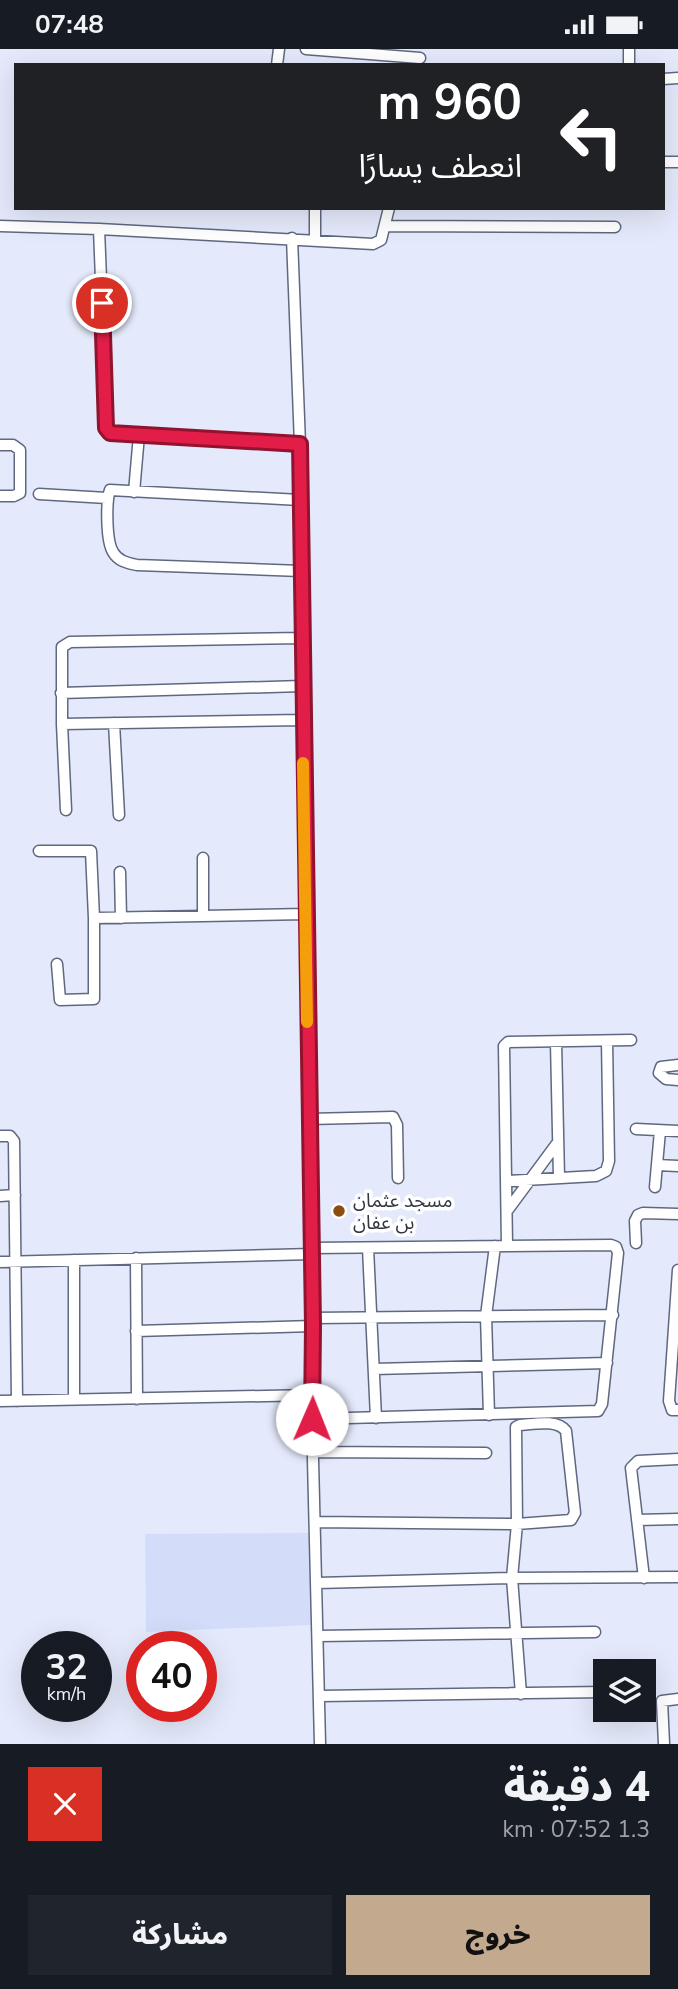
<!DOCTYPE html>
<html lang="ar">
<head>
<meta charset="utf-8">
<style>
  :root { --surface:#171b24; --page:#20242c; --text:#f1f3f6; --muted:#9ea1a6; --accent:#c3a98e }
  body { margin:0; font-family:"Nunito Sans","Noto Sans Arabic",sans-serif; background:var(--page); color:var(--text); direction:rtl; height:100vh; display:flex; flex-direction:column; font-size:26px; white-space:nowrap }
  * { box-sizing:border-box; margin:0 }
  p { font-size:23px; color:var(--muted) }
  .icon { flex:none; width:38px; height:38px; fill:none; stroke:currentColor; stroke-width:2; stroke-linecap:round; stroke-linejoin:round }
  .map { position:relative; height:1695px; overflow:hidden; direction:ltr }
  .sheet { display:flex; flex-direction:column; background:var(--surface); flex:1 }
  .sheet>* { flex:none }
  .top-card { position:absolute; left:14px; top:14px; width:651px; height:147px; border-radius:0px; box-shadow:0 7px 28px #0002; direction:rtl; background:#202124; color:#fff; overflow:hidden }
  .fabs { position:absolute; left:593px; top:1610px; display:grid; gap:14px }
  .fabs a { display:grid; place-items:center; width:63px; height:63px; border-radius:0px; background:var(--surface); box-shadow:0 7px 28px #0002; font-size:35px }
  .speed { position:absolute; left:21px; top:1582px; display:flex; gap:14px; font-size:35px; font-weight:700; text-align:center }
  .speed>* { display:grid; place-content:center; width:91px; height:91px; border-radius:50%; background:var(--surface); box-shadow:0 7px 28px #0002; line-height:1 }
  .speed small { font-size:18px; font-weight:400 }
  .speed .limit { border:10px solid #d22; background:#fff; color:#111 }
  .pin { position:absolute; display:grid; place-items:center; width:60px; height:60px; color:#fff; margin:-30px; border:4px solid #fff; border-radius:50%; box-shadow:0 2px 7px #0007 }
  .me { position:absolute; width:77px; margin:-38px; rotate:1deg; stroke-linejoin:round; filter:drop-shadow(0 0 5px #0008) }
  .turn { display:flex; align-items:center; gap:24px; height:147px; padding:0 28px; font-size:32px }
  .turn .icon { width:91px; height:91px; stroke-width:2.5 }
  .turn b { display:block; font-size:49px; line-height:60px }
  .round { display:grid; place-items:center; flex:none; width:74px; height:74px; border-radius:0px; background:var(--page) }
  .summary { display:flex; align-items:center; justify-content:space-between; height:119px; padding:0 28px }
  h1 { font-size:42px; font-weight:800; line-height:52px }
  .cta { display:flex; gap:14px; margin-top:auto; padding:14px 28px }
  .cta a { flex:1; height:80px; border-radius:0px; background:var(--accent); color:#111; font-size:28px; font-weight:800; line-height:80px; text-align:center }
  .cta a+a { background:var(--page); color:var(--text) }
  .status { display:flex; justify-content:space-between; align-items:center; height:49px; padding:0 35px; background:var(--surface); direction:ltr }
  .status svg { height:19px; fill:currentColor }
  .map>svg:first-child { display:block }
  .built { fill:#d3ddfa }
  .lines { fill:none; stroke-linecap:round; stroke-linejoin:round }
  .minor-casing { stroke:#5f6880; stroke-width:13 }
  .minor { stroke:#fff; stroke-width:10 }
  .route-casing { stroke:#92132f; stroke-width:18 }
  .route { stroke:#e11d48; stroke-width:12 }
  .slow { stroke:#f59e0b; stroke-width:12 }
  .poi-dot { fill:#8b4e0e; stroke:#fff; stroke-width:2.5 }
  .labels { text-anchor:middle; stroke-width:7; stroke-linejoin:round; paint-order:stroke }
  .poi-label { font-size:19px; fill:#323641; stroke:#fff; text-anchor:start }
</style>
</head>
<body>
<div class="status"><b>07:48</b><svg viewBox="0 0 49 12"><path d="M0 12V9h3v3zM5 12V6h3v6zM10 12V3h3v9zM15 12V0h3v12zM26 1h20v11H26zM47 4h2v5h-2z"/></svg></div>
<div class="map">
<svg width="678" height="1695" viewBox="0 0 678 1695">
  <rect width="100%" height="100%" fill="#e4eafb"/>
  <path class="built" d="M309,1484L312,1576L146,1583L145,1485Z"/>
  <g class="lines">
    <defs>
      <path id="minor" d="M306,0L420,9
        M629,0V16
        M277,16L279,0
        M663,30L678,29
        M664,113H678
        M315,159V191
        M0,177L99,180L373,195L381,191L389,159
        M385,177L615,178
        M99,180L107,382L110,384L300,395
        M292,189L300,395L313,1277L312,1370L320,1695
        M0,396H13L20,401V444L14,447H0
        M134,443L139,386
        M39,445L107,449
        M300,451L110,441C106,452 106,492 113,503C118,512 127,514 137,516L301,522
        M302,589L70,593L62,598V675L303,671
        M61,644L302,637
        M114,674L119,766
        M62,675L66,761
        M39,802H91L94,869V950L60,951L57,915
        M120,823L121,869
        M203,867V809
        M94,869L305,865
        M556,993L559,1129
        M678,1016L661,1018L659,1024L666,1030L678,1031
        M309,1070L393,1068L397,1076L398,1129
        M636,1080L678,1082
        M0,1087H10L14,1092L17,1352
        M657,1116L678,1117
        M507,1132L596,1127L606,1122L609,1112L607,992
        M655,1138L660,1082
        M0,1147L15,1146
        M507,1162L558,1093
        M636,1194L635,1172L638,1166L643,1164L678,1165
        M507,1197L504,997L508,993L631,991
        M311,1199L611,1196L616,1198L618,1204L602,1355L598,1362L312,1370
        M368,1199L376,1369
        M136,1209L137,1350
        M74,1211V1351
        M0,1213L312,1205
        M678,1221L669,1352L672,1361H678
        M313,1269L613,1266
        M136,1282L313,1277
        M374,1320L607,1314
        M0,1352L313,1346
        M489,1366L486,1267L495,1197
        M313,1403L486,1404
        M637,1471L678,1470
        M315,1473L517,1475L571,1471L575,1464L566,1382C557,1370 534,1375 520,1376L516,1378L517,1475L512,1529L521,1645
        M644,1529L631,1419L638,1412L678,1410
        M317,1534L512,1529L678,1528
        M318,1587L595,1583
        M320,1647L606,1643
        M664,1695L662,1652L678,1650"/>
    </defs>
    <use href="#minor" class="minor-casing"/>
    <use href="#minor" class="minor"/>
  </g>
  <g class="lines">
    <defs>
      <path id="route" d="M102,254L106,379L110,384L300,395L313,1277L312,1370"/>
    </defs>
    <use href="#route" class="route-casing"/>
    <use href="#route" class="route"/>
    <path class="slow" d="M303,714L307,973"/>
  </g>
  <circle class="poi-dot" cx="339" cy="1162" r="7"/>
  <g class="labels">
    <g class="poi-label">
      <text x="353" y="1158">مسجد عثمان<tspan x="353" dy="22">بن عفان</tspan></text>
    </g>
  </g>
</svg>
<div class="fabs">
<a><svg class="icon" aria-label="layers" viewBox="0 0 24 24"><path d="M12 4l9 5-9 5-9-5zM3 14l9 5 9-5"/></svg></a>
</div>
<div class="speed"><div>32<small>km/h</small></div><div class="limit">40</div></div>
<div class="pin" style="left:102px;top:254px;background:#d93025"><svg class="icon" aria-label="arrive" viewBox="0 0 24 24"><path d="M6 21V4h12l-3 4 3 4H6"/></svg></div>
<svg class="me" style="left:312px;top:1370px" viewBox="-20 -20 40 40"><circle r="19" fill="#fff"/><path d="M0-13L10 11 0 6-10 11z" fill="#e11d48"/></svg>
<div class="top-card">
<div class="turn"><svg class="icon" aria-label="left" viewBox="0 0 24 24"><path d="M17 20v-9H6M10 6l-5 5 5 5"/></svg><div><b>960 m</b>انعطف يسارًا</div></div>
</div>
</div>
<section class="sheet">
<div class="summary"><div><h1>4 دقيقة</h1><p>1.3 km · 07:52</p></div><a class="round" style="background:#d93025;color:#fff"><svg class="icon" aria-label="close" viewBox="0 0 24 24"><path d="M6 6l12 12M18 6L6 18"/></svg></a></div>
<div class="cta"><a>خروج</a><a>مشاركة</a></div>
</section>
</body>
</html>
